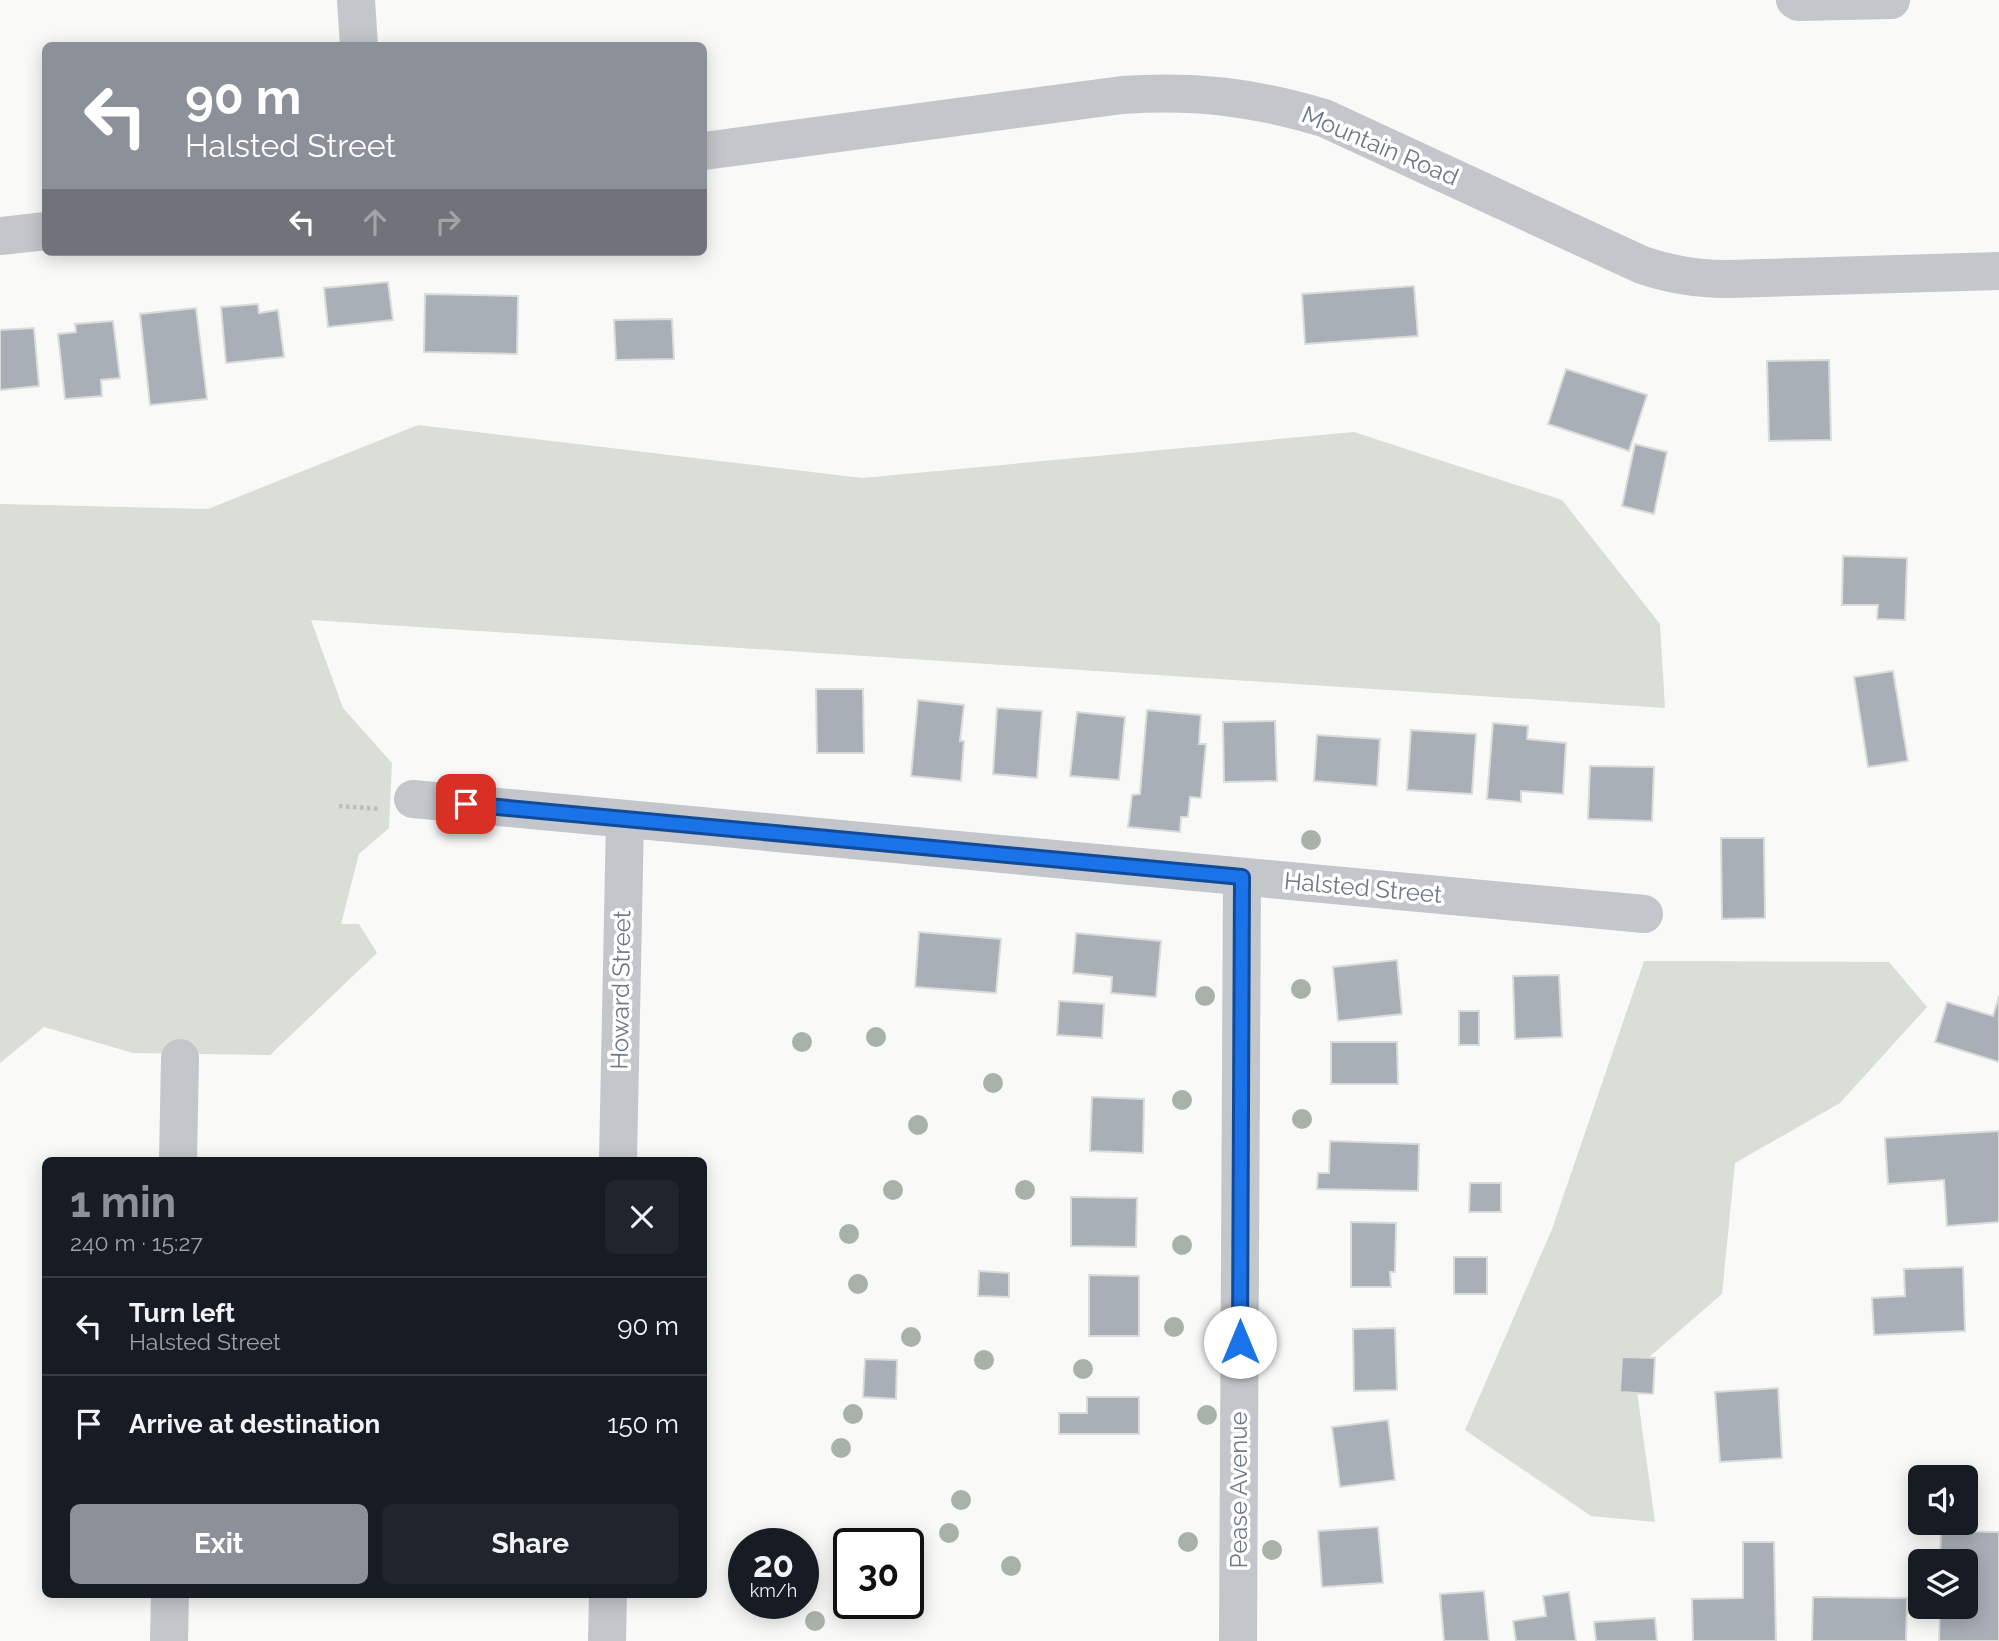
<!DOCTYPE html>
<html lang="en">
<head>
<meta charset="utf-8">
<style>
  :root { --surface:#171b24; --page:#20242c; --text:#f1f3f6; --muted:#9ea1a6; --line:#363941; --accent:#8c9099 }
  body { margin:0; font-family:Raleway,sans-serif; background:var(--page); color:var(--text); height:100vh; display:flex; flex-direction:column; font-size:26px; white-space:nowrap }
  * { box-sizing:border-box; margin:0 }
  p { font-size:23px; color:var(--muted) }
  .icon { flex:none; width:38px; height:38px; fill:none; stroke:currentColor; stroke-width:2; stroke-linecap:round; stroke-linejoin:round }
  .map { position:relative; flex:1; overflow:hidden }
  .drawer { position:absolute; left:42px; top:1157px; width:665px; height:441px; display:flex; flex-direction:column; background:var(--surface); border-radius:10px; box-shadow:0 4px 18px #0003 }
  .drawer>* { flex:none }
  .top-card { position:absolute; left:42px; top:42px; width:665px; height:214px; border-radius:10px; box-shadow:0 4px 18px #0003; background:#8c9099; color:#fff; overflow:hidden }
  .controls { position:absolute; left:1908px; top:1465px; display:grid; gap:14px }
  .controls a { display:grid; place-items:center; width:70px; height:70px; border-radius:10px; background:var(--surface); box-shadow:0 4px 18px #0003; font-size:35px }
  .speed { position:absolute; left:728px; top:1528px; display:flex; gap:14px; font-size:35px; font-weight:700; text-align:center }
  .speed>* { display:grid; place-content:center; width:91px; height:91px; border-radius:50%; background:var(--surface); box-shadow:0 4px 18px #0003; line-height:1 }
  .speed small { font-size:18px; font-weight:400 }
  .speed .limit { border:4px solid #111; border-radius:10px; background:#fff; color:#111 }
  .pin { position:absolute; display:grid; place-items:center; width:60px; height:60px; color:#fff; margin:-30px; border-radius:14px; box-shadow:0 4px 10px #0006 }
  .me { position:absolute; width:77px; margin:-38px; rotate:0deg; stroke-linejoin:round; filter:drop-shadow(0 0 5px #0008) }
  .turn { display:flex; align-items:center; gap:24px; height:147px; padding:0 28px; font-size:32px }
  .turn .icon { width:91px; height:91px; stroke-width:2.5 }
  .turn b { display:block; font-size:49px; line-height:60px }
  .lanes { display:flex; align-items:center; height:66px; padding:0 28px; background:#0003; justify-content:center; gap:35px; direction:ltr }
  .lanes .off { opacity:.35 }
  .round { display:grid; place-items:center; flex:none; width:74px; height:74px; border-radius:10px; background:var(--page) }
  .head { display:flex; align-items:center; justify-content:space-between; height:119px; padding:0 28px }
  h1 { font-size:42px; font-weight:700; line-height:52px; color:var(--accent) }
  .action { display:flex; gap:14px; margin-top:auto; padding:14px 28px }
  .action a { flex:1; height:80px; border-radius:10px; background:var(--accent); color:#fff; font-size:28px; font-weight:700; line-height:80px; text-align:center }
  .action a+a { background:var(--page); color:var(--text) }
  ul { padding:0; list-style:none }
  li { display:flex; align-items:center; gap:21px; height:98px; padding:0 28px; border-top:2px solid var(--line) }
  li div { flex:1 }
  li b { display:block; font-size:26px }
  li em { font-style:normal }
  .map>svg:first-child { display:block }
  .green { fill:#d9ded7 }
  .building { fill:#a9afb6; stroke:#dbdbda; stroke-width:2 }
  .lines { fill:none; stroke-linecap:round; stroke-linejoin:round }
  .path { stroke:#bbbec0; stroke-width:4.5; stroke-dasharray:3.5 3.5; stroke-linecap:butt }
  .minor { stroke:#c3c6ca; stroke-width:38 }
  .tree { fill:#a9b2a8 }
  .route-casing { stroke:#114b97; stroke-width:18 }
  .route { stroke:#1a73e8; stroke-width:12 }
  .labels { text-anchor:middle; stroke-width:7; stroke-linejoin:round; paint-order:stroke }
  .street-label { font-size:24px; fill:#6c7885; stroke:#fff }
</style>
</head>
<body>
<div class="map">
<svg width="1999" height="1641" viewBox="0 0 1999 1641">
  <rect width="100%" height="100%" fill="#f9f9f8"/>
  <path class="green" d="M418,425L862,478L1354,432L1562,500L1660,624L1665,708L311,620L343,708L392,763L389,828L359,854L341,924H359L377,953L270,1055L133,1053L44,1027L0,1063V504L208,509Z
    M1644,961L1889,962L1927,1007L1840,1103L1735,1163L1722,1294L1634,1370L1655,1522L1591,1516L1465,1430L1552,1229Z"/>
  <path class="building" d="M388,282L393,320L328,327L324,288Z
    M1414,286L1418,336L1305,344L1302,294Z
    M425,294L518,296L517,354L424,352Z
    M258,304L259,313L278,310L284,357L226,363L221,307Z
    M196,308L207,399L150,405L140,314Z
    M672,319L674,359L616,360L614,320Z
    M113,321L120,378L101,380L102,396L65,399L58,334L76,332L75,324Z
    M34,328L39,386L0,390V330Z
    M1829,360L1831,440L1769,441L1767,361Z
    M1566,369L1647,395L1629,451L1548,424Z
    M1635,444L1667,452L1654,514L1622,506Z
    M1843,556L1907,558L1905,620L1877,619L1878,605H1842Z
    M1893,671L1908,761L1868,767L1854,677Z
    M816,689H863L864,753H817Z
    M918,700L964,705L960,741H964L961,781L911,776Z
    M997,708L1042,711L1037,778L993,774Z
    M1147,710L1201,715L1199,744H1206L1201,798L1190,797L1188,817H1181L1180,832L1128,827L1132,795L1140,794Z
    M1077,712L1125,717L1119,780L1070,776Z
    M1275,721L1277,781L1224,782L1223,722Z
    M1493,723L1528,726L1527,739L1566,743L1563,794L1521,791V802L1487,799Z
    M1411,730L1476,734L1472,794L1407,790Z
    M1317,735L1380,739L1377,786L1314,781Z
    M1590,766L1654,767L1652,821L1588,819Z
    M1721,838H1764L1765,918L1722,919Z
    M919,932L1001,939L996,993L915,987Z
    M1076,933L1161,941L1156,997L1111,993L1112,977L1073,973Z
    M1397,960L1402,1014L1338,1021L1333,967Z
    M1559,975L1562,1037L1515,1039L1513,976Z
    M1999,996V1062L1935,1042L1947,1002L1993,1016Z
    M1059,1001L1104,1004L1102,1038L1057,1035Z
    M1459,1011H1479V1045H1459Z
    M1331,1042H1397L1398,1084H1331Z
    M1092,1097L1144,1099L1143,1153L1090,1151Z
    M1999,1131V1222L1947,1226L1944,1180L1888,1184L1885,1138Z
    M1330,1141L1419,1144L1418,1191L1317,1189L1318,1173H1329Z
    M1470,1183H1501V1212H1469Z
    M1071,1197L1137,1198L1136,1247L1071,1246Z
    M1351,1222L1396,1223L1395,1272H1390L1391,1287H1351Z
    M1454,1257H1487V1294H1454Z
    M1963,1267L1965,1331L1874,1335L1872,1298L1905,1296L1904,1269Z
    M979,1271L1009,1273V1297L978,1296Z
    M1089,1275L1139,1276V1336H1089Z
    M1395,1328L1397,1390L1354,1391L1353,1329Z
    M1622,1357L1655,1358L1653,1394L1620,1392Z
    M865,1359L897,1360L896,1399L863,1397Z
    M1778,1388L1782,1458L1720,1462L1715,1392Z
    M1087,1397H1139V1434H1059V1413H1087Z
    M1388,1420L1395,1480L1340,1487L1332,1427Z
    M1378,1527L1383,1583L1322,1587L1318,1531Z
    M1941,1531L1999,1532V1641H1939L1940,1606H1965V1561H1940Z
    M1743,1542H1774L1776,1641H1693L1692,1599L1743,1598Z
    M1484,1591L1489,1641H1444L1440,1594Z
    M1569,1592L1576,1641H1516L1513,1621L1546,1616L1543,1596Z
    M1813,1597L1907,1598L1906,1641H1812Z
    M1655,1618L1657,1641H1596L1594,1622Z"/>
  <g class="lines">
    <path class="path" d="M339,806L380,809"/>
    <path class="minor" d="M356,0L359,46
      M1795,0L1798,2L1891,0
      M704,151L1122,95C1195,90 1254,97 1324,118L1642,265C1671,275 1698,279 1728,279L1999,271
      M0,236L46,231
      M413,799L1644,914
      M178,1160L180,1058
      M618,1160L625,819
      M169,1641L170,1594
      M607,1641L608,1594
      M1238,1641L1242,877"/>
  </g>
  <g class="tree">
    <circle cx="1311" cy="840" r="10"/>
    <circle cx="1301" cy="989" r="10"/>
    <circle cx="1205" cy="996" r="10"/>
    <circle cx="876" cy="1037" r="10"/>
    <circle cx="802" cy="1042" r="10"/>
    <circle cx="993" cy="1083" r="10"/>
    <circle cx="1182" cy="1100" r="10"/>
    <circle cx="1302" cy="1119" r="10"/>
    <circle cx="918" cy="1125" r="10"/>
    <circle cx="893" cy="1190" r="10"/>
    <circle cx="1025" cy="1190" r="10"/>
    <circle cx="849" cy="1234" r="10"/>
    <circle cx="1182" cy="1245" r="10"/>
    <circle cx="858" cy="1284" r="10"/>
    <circle cx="1174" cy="1327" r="10"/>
    <circle cx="911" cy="1337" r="10"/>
    <circle cx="984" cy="1360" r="10"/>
    <circle cx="1083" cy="1369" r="10"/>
    <circle cx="853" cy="1414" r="10"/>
    <circle cx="1207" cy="1415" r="10"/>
    <circle cx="841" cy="1448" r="10"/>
    <circle cx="961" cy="1500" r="10"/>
    <circle cx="949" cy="1533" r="10"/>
    <circle cx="1188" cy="1542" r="10"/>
    <circle cx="1272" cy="1550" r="10"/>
    <circle cx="1011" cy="1566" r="10"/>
    <circle cx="815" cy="1621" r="10"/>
  </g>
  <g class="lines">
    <defs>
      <path id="route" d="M466,804L1242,877L1240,1342"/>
    </defs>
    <use href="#route" class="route-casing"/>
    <use href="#route" class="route"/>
  </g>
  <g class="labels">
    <g class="street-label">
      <text transform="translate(1380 146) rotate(23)" y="8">Mountain Road</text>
      <text transform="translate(1363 888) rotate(5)" y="8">Halsted Street</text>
      <text transform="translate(621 990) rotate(-89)" y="8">Howard Street</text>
      <text transform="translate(1239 1490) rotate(-90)" y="8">Pease Avenue</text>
    </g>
  </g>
</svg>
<div class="controls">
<a><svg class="icon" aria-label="sound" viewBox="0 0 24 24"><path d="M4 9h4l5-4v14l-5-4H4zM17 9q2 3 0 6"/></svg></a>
<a><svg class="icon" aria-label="layers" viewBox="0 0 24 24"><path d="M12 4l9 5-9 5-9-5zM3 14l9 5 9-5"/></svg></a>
</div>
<div class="speed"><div>20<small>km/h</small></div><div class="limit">30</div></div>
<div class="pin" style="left:466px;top:804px;background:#d93025"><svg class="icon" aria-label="arrive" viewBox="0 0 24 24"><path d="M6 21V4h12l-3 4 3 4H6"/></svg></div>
<svg class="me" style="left:1240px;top:1342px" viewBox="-20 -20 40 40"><circle r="19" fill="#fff"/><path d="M0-13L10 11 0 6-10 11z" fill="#1a73e8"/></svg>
<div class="top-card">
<div class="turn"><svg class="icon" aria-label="left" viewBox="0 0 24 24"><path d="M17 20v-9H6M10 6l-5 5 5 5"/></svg><div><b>90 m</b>Halsted Street</div></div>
<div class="lanes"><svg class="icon" aria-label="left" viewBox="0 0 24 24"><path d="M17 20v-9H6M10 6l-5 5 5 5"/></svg><svg class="icon off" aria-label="ahead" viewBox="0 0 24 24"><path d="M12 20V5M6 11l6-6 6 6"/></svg><svg class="icon off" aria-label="right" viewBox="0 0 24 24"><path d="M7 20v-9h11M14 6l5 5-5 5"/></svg></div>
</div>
<section class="drawer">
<div class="head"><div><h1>1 min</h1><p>240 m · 15:27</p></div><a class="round"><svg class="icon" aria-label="close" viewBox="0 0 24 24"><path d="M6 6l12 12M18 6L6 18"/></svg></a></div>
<ul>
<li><svg class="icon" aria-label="left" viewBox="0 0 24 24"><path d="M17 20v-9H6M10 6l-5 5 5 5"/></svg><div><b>Turn left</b><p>Halsted Street</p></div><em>90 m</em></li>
<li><svg class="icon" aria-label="arrive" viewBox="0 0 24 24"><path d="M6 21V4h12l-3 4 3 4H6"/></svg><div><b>Arrive at destination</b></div><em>150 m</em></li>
</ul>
<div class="action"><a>Exit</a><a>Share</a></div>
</section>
</div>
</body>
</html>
